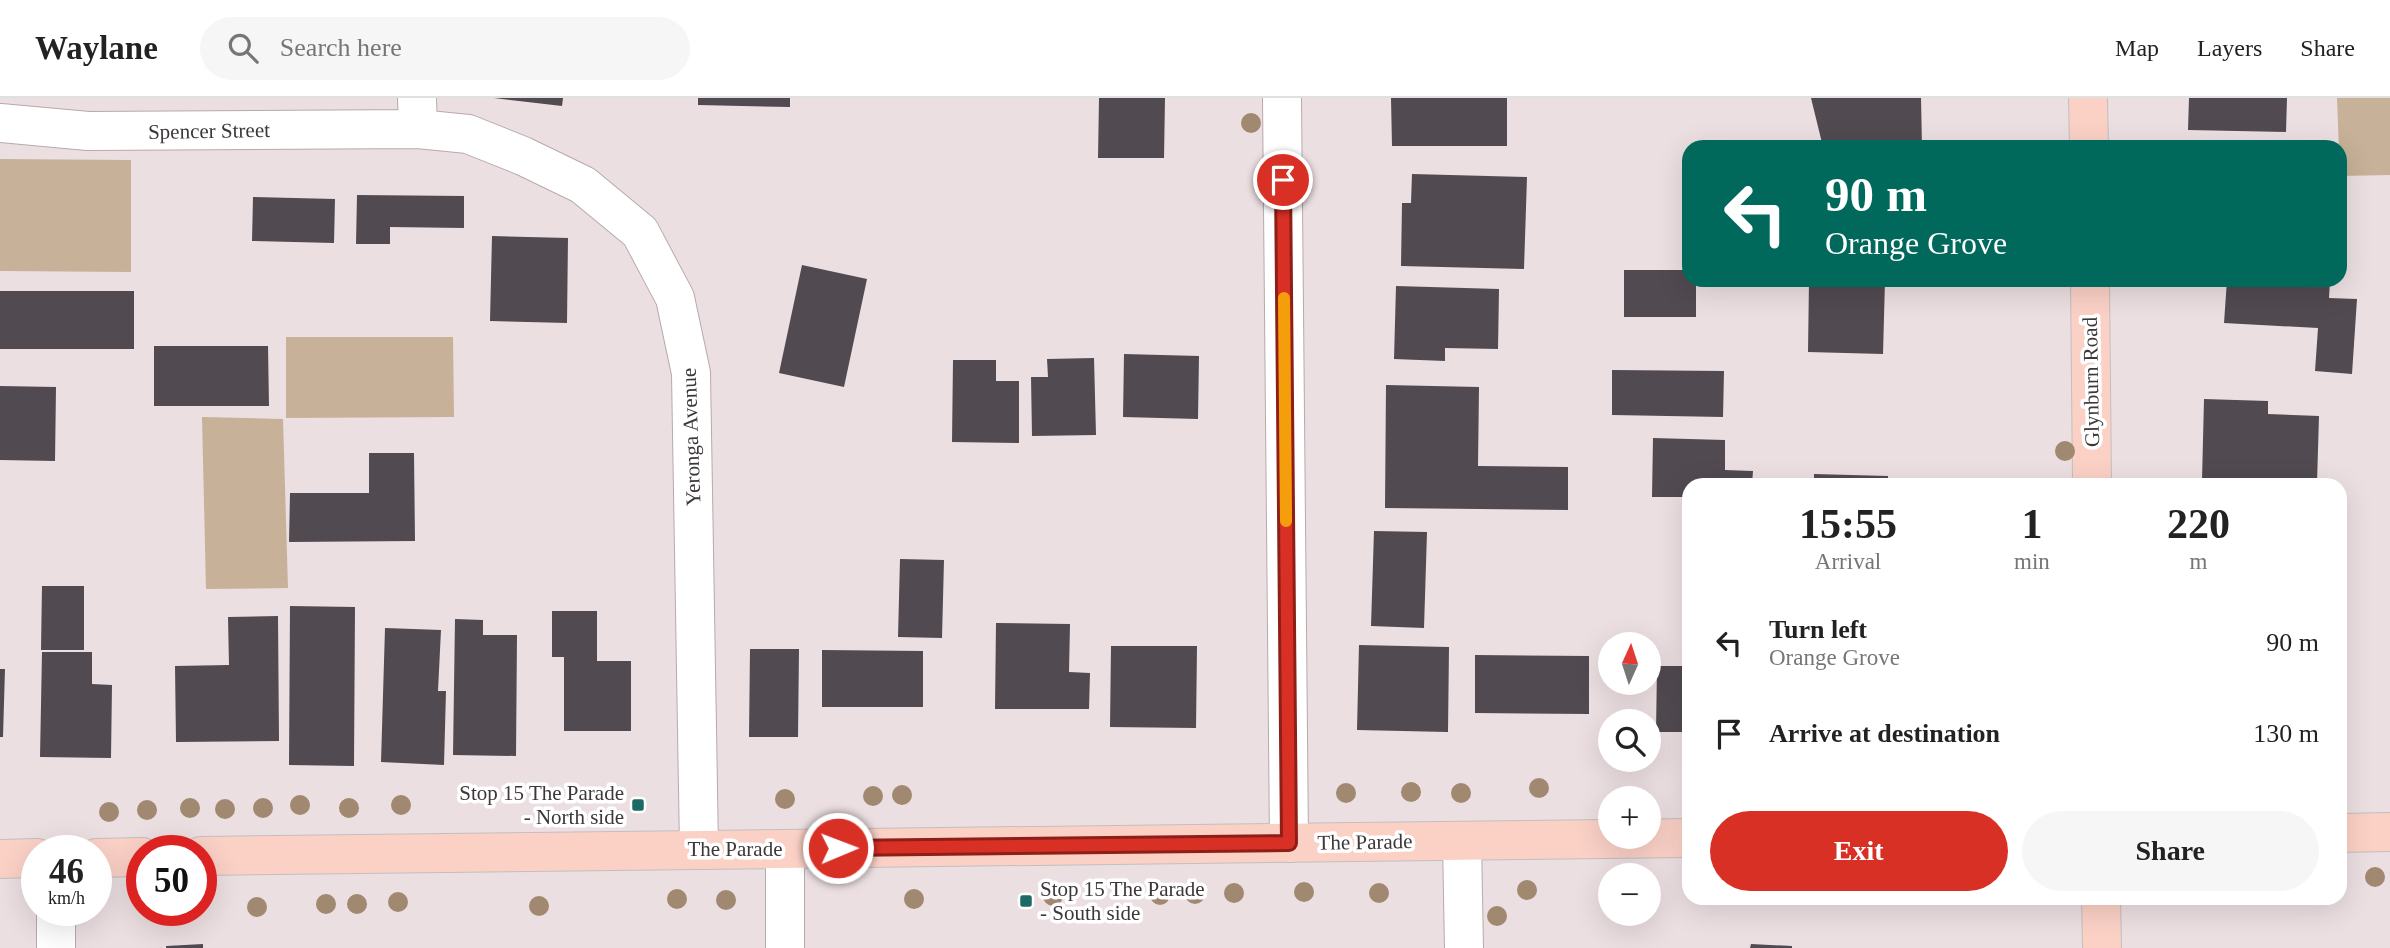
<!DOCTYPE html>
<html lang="en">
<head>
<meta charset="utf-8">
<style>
  :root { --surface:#fff; --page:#f6f6f6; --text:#222; --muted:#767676; --line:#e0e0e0; --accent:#d93025 }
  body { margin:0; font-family:Georgia,serif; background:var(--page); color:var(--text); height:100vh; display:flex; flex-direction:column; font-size:26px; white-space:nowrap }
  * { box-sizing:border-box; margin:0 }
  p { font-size:23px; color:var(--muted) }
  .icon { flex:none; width:38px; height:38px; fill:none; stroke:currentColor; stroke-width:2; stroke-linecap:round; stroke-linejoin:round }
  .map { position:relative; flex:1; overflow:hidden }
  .side { position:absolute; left:1682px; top:380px; width:665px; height:427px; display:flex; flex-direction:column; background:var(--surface); border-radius:21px; box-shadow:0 7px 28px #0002 }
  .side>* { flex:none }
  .banner { position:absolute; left:1682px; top:42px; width:665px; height:147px; border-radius:21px; box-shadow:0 7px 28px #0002; background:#00695c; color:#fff; overflow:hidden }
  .needle { width:46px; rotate:3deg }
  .controls { position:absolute; left:1598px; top:534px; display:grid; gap:14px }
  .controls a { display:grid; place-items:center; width:63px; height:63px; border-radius:50%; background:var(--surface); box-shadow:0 7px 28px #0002; font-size:35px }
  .speed { position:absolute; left:21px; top:737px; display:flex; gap:14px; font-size:35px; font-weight:700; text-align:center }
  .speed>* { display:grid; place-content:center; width:91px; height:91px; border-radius:50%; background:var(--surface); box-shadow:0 7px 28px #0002; line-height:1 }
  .speed small { font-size:18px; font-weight:400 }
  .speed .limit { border:10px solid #d22; background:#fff; color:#111 }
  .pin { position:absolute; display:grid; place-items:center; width:60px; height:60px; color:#fff; margin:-30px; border:4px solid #fff; border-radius:50%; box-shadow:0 2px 7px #0007 }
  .me { position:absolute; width:77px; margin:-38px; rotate:89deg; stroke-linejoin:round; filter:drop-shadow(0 0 5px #0008) }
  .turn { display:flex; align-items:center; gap:24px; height:147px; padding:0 28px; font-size:32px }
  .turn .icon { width:91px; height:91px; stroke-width:2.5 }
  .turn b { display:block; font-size:49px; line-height:60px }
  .eta { display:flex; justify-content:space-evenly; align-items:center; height:119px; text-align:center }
  .eta b { font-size:42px; font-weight:600; line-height:49px }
  .cta { display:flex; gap:14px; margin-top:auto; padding:14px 28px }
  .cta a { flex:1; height:80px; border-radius:42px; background:var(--accent); color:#fff; font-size:28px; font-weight:600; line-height:80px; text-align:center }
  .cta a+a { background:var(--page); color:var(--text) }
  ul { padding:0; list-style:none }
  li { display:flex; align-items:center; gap:21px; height:91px; padding:0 28px }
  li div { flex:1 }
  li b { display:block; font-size:26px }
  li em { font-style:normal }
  header { display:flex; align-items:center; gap:42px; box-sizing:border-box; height:98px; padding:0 35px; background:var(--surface); border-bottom:2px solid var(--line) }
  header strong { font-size:33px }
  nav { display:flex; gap:38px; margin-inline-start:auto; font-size:24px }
  .search { width:490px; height:63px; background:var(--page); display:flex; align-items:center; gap:18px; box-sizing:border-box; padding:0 24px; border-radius:38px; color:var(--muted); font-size:26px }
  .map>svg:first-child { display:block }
  .green { fill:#c7b198 }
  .building { fill:#514a51 }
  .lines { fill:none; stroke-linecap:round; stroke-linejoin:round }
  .minor-casing { stroke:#b6aaad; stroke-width:40 }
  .major-casing { stroke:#c1bfbf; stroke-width:40 }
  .minor { stroke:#fff; stroke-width:38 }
  .major { stroke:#fbd1c6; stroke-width:38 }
  .tree { fill:#a18870 }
  .route-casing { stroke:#8d1f18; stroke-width:18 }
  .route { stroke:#d93025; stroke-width:12 }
  .slow { stroke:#f59e0b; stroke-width:12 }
  .poi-dot { fill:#1d6966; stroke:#fff; stroke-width:2.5 }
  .labels { text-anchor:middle; stroke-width:7; stroke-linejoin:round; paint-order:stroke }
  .street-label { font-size:21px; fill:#3c3738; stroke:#fff }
  .poi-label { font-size:21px; fill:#3c3738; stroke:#fff; text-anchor:end }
</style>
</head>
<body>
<header>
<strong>Waylane</strong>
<div class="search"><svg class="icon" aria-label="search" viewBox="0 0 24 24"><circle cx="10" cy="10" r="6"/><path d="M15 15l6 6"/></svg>Search here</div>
<nav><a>Map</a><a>Layers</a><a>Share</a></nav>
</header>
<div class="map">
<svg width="2390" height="850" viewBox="0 0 2390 850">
  <rect width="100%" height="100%" fill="#ecdfe2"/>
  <path class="green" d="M2337,0H2390V77L2340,78Z
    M0,61L131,62V174L0,173Z
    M286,239H453L454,319L286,320Z
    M202,319L283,321L288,490L206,491Z"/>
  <path class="building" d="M494,0H563L562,8Z
    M698,0H790V9L698,7Z
    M1099,0H1165L1164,60H1098Z
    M1391,0H1507V48H1392Z
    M1811,0H1921L1922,49H1823Z
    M2189,0H2287L2286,34L2188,32Z
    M1412,76L1527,79L1524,171L1401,168L1402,105H1411Z
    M357,97L464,98V130L390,129V146H356Z
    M253,99L335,101L334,145L252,143Z
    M492,138L568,140L567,225L490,223Z
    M802,167L867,181L844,289L779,275Z
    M1624,172H1689V182H1696V219H1624Z
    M1809,182H1885L1883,256L1808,254Z
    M2227,182H2330L2329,200L2357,201L2352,276L2315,273L2318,230L2224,225Z
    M1396,188L1499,191L1498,251L1445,250V263L1394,261Z
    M0,193H134V251H0Z
    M154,248H268L269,308H154Z
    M1124,256L1199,258L1198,321L1123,319Z
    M1094,260L1096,337L1032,338L1031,279H1048L1047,261Z
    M953,262H996V283H1019V345L952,344Z
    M1612,272L1724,273L1723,319L1612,317Z
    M1386,287L1479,289L1478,368L1568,369V412L1385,410Z
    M0,288L56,289L55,363L0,362Z
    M2204,301L2268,303V316L2319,318L2317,385L2202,382Z
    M1653,340L1725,342V372L1753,373L1752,387H1689V399H1652Z
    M369,355H414L415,443L289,444L290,395H369Z
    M1814,376L1888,378V387H1814Z
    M1940,382L2003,383V387H1940Z
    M1374,433L1427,434L1424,530L1371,528Z
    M900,461L944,462L942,540L898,539Z
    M42,488H84V552H41Z
    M290,508L355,509L354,668L289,667Z
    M552,513H597V563H631V633H564V559H552Z
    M278,518L279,643L176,644L175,568L229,567L228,519Z
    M455,521L483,522V537H517L516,658L453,657Z
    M996,525L1070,526L1069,574L1090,575L1089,611H995Z
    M385,530L441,532L438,593H446L444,667L381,664Z
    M1359,547L1449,549L1448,634L1357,632Z
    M1111,548H1197L1196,630L1110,629Z
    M750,551H799L798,639H749Z
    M822,552L923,553V609H822Z
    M42,554H92V586L112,587L111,660L40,659Z
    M1475,557L1589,558V616L1475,615Z
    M1657,568H1689V634H1656Z
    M0,571H5L3,639H0Z
    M203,846V850H166V848Z
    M1751,846L1792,848V850H1750Z"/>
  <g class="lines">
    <defs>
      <path id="minor" d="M417,0L418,31L468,36L523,58L583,87L640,134L675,200L691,275L699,750
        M1282,0L1289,745
        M0,25L88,33L418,31
        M1462,743L1464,850
        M785,751V850
        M56,812V850"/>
      <path id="major" d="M2088,0L2089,49
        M2090,182L2092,387
        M2340,735L2390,734
        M201,758L1689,740
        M96,760L142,759
        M0,761L37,760
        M2101,800L2102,850"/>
    </defs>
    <use href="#minor" class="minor-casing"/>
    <use href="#major" class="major-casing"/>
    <use href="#minor" class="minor"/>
    <use href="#major" class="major"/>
  </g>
  <g class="tree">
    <circle cx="1251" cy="25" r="10"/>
    <circle cx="2065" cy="353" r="10"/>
    <circle cx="1539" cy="690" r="10"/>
    <circle cx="1411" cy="694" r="10"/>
    <circle cx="1346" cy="695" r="10"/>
    <circle cx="1461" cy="695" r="10"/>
    <circle cx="902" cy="697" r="10"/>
    <circle cx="873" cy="698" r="10"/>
    <circle cx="785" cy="701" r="10"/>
    <circle cx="300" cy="707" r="10"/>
    <circle cx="401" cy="707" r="10"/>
    <circle cx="190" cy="710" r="10"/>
    <circle cx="263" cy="710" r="10"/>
    <circle cx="349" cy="710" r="10"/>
    <circle cx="225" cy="711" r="10"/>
    <circle cx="147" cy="712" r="10"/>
    <circle cx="109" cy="714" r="10"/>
    <circle cx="2375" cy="779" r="10"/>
    <circle cx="1527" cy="792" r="10"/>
    <circle cx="1304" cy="794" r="10"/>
    <circle cx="1234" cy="795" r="10"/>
    <circle cx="1379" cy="795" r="10"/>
    <circle cx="1195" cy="796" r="10"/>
    <circle cx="1160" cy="797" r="10"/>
    <circle cx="1053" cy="798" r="10"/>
    <circle cx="677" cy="801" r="10"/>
    <circle cx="914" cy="801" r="10"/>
    <circle cx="726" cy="802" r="10"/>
    <circle cx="398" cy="804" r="10"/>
    <circle cx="326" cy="806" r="10"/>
    <circle cx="357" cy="806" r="10"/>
    <circle cx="539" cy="808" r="10"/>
    <circle cx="257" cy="809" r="10"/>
    <circle cx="1497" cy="818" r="10"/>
  </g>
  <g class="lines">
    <defs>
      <path id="route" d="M838,750L1289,745L1283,82"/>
    </defs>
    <use href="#route" class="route-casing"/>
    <use href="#route" class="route"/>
    <path class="slow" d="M1284,200L1286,423"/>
  </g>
  <g class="poi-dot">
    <rect x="631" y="700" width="14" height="14" rx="3.5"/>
    <rect x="1019" y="796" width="14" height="14" rx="3.5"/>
  </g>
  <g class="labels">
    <g class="street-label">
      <text transform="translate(209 33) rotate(-1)" y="7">Spencer Street</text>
      <text transform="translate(2091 284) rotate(-91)" y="7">Glynburn Road</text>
      <text transform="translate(691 339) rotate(-92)" y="7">Yeronga Avenue</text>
      <text transform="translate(1365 744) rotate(-1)" y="7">The Parade</text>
      <text x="735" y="758">The Parade</text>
    </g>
    <g class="poi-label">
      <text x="624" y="702">Stop 15 The Parade<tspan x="624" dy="24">- North side</tspan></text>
      <text x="1040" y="798" text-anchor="start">Stop 15 The Parade<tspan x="1040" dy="24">- South side</tspan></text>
    </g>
  </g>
</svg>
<div class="controls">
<a><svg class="needle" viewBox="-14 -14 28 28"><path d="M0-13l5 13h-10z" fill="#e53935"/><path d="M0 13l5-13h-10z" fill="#767676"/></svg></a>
<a><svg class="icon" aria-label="search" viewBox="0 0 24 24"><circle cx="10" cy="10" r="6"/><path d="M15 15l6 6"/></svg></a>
<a>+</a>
<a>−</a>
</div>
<div class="speed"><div>46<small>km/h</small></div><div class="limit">50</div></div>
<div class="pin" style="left:1283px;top:82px;background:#d93025"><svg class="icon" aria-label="arrive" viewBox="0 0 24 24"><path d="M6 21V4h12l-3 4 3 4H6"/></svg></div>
<svg class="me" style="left:838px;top:750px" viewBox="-20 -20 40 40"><circle r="17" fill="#d93025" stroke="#fff" stroke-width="3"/><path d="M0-11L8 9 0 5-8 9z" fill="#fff"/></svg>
<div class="banner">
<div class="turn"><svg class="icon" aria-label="left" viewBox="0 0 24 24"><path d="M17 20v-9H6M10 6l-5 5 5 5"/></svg><div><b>90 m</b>Orange Grove</div></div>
</div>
<section class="side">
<div class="eta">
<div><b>15:55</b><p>Arrival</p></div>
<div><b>1</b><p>min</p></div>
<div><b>220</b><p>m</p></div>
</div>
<ul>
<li><svg class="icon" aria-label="left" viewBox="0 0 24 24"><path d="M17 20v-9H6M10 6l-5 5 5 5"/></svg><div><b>Turn left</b><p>Orange Grove</p></div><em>90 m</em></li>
<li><svg class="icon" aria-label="arrive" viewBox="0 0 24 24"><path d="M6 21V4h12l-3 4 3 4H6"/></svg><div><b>Arrive at destination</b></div><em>130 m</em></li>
</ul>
<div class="cta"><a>Exit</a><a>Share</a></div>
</section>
</div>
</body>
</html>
